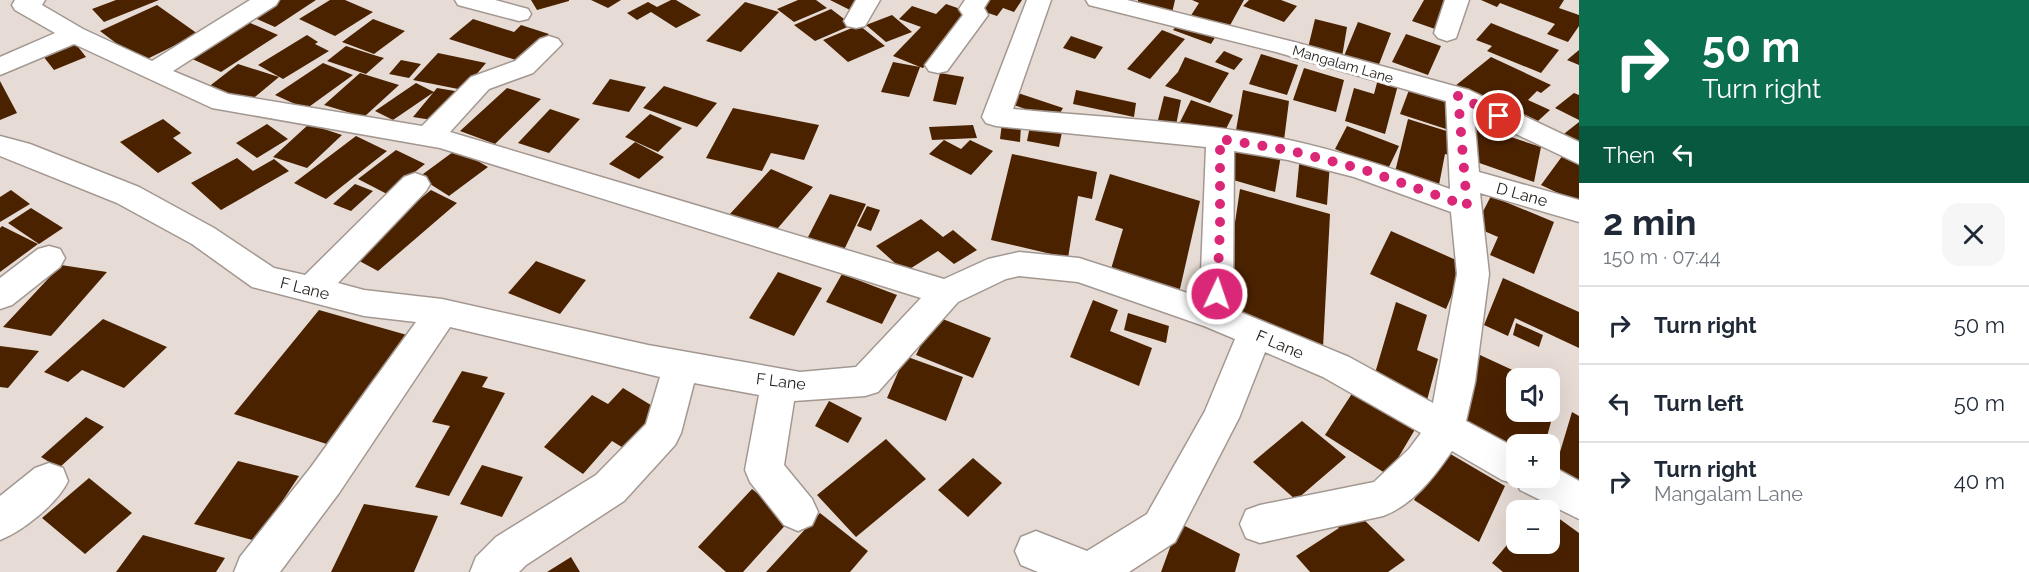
<!DOCTYPE html>
<html lang="en">
<head>
<meta charset="utf-8">
<style>
  :root { --surface:#fff; --page:#f6f6f7; --text:#1f2937; --muted:#747a83; --line:#e0e1e3 }
  body { margin:0; font-family:Raleway,sans-serif; background:var(--page); color:var(--text); height:100vh; display:flex; flex-direction:column; font-size:22px; white-space:nowrap }
  * { box-sizing:border-box; margin:0 }
  p { font-size:20px; color:var(--muted) }
  .icon { flex:none; width:33px; height:33px; fill:none; stroke:currentColor; stroke-width:2; stroke-linecap:round; stroke-linejoin:round }
  .map { position:relative; flex:1; overflow:hidden }
  .sheet { display:flex; flex-direction:column; background:var(--surface); width:450px }
  .sheet>* { flex:none }
  .guide { background:#0b6e4f; color:#fff; overflow:hidden }
  .fabs { position:absolute; left:1506px; top:368px; display:grid; gap:12px }
  .fabs a { display:grid; place-items:center; width:54px; height:54px; border-radius:12px; background:var(--surface); box-shadow:0 6px 24px #0002; font-size:30px }
  .pin { position:absolute; display:grid; place-items:center; width:51px; height:51px; color:#fff; margin:-26px; border:3px solid #fff; border-radius:50%; box-shadow:0 2px 6px #0007 }
  .me { position:absolute; width:66px; margin:-33px; rotate:3deg; stroke-linejoin:round; filter:drop-shadow(0 0 4px #0008) }
  .turn { display:flex; align-items:center; gap:21px; height:126px; padding:0 24px; font-size:27px }
  .turn .icon { width:78px; height:78px; stroke-width:2.5 }
  .turn b { display:block; font-size:42px; line-height:51px }
  .then { display:flex; align-items:center; height:57px; padding:0 24px; background:#0003; gap:12px; font-size:22px }
  .round { display:grid; place-items:center; flex:none; width:63px; height:63px; border-radius:18px; background:var(--page) }
  .overview { display:flex; align-items:center; justify-content:space-between; height:102px; padding:0 24px }
  h1 { font-size:36px; font-weight:700; line-height:45px }
  ul { padding:0; list-style:none }
  li { display:flex; align-items:center; gap:18px; height:78px; padding:0 24px; border-top:2px solid var(--line) }
  li div { flex:1 }
  li b { display:block; font-size:22px }
  li em { font-style:normal }
  main { display:flex; flex:1; min-height:0 }
  .map>svg:first-child { display:block }
  .building { fill:#4b2200 }
  .lines { fill:none; stroke-linecap:round; stroke-linejoin:round }
  .minor-casing { stroke:#a39891; stroke-width:3 }
  .minor { fill:#fff; fill-rule:evenodd }
  .route { stroke:#db2777; stroke-width:10; stroke-dasharray:0 18 }
  .labels { text-anchor:middle; stroke-width:6; stroke-linejoin:round; paint-order:stroke }
  .far-street-label { font-size:14px; fill:#25211e; stroke:#fff }
  .street-label { font-size:16px; fill:#25211e; stroke:#fff }
</style>
</head>
<body>
<main>
<div class="map">
<svg width="1579" height="572" viewBox="0 0 1579 572">
  <rect width="100%" height="100%" fill="#e7dcd5"/>
  <path class="building" d="M116,0H159L104,22L92,9Z
    M276,0H316L275,27L250,16Z
    M330,0H345L373,12L335,36L299,19Z
    M531,0H569V1L537,10Z
    M591,0H621L608,8Z
    M671,0H676L701,15L676,28L651,12L637,20L627,13L648,2L657,7Z
    M798,0H816L827,8L794,22L777,9Z
    M830,0H855L862,4L852,11Z
    M980,0H1022L1014,12L1003,8L997,16L973,8Z
    M1138,0H1175L1172,13L1137,6Z
    M1192,0H1244L1228,29L1190,17L1199,3Z
    M1249,0H1281L1297,6L1284,22L1243,6Z
    M1424,0H1451L1435,29L1412,21Z
    M1481,0H1564L1559,8L1579,15V26L1568,42L1547,34L1555,24L1500,3L1497,7Z
    M745,2L779,12L741,52L706,41Z
    M946,4L972,13L923,68L920,67L909,97L881,92L893,62L920,67L893,56L921,27L899,19L912,6L936,14Z
    M157,5L198,34L141,62L100,31Z
    M831,9L852,25L815,41L794,25Z
    M892,15L912,32L886,42L866,25Z
    M373,19L405,31L374,54L342,42Z
    M473,19L514,32L521,25L549,34L519,61L449,39Z
    M1315,19L1347,27L1342,57L1308,48Z
    M248,22L278,35L221,72L190,58Z
    M1358,22L1391,33L1378,67L1344,56Z
    M1179,23L1216,36L1211,44L1173,30Z
    M1491,23L1559,50L1541,73L1487,51L1492,46L1476,40Z
    M859,25L885,46L848,62L823,40Z
    M1162,30L1185,39L1150,79L1127,69Z
    M1406,34L1441,46L1428,75L1392,62Z
    M307,35L318,42L315,44L329,51L283,79L258,65Z
    M1071,36L1103,47L1095,59L1063,48Z
    M75,43L86,57L54,70L43,56Z
    M346,46L377,56L384,58L366,74L327,61Z
    M1579,50V65L1567,60Z
    M1224,51L1243,59L1234,70L1215,62Z
    M438,53L486,63L463,90L413,80Z
    M1261,54L1298,65L1287,95L1249,84Z
    M1185,57L1229,73L1210,103L1165,86L1178,72Z
    M1491,57L1551,85L1541,93L1537,91L1528,100L1550,110L1538,121L1515,110L1510,114L1455,86Z
    M401,60L421,64L409,78L389,74Z
    M323,63L353,75L306,109L275,95Z
    M238,64L279,77L249,102L207,88Z
    M1304,68L1344,80L1336,112L1293,100Z
    M360,73L399,85L364,117L324,105Z
    M940,73L964,77L956,105L933,101Z
    M610,79L646,87L629,112L592,104Z
    M1378,79L1398,85L1385,134L1345,121L1354,88L1374,94Z
    M0,81L17,113L0,120Z
    M416,83L434,92L393,120L375,111Z
    M664,86L717,103L697,127L643,108Z
    M437,88L461,92L438,121L413,117Z
    M507,88L541,99L495,144L460,131Z
    M1076,90L1136,103L1134,117L1073,104Z
    M1243,90L1289,101L1283,148L1235,136Z
    M1409,90L1456,105L1449,130L1400,114Z
    M1018,93L1063,108L1056,120L1011,104Z
    M1574,93L1579,95V120L1555,108Z
    M1164,96L1181,100L1176,125L1158,120Z
    M1191,100L1233,115L1222,137L1180,122Z
    M733,108L819,125L804,160L771,153L762,171L706,158Z
    M550,109L580,119L549,153L518,143Z
    M650,114L682,128L658,152L625,137Z
    M163,119L181,133L173,138L192,153L158,173L120,142Z
    M1408,119L1453,133L1449,155L1445,154L1438,190L1394,176Z
    M1579,122V147L1560,137Z
    M1002,123L1021,126L1020,142L1000,139Z
    M267,124L288,139L257,158L236,143Z
    M309,124L342,135L307,168L273,157Z
    M973,125L977,138L932,140L929,127Z
    M1474,125L1541,147L1534,182L1465,158Z
    M1030,126L1062,132L1059,147L1027,141Z
    M1347,126L1399,146L1387,171L1335,149Z
    M356,136L387,151L326,199L294,183Z
    M944,140L961,149L970,140L993,151L971,175L929,154Z
    M1231,141L1281,155L1275,192L1223,177Z
    M635,142L664,157L639,179L609,164Z
    M457,149L488,167L449,196L419,177Z
    M396,150L425,164L387,194L358,179Z
    M1012,154L1097,172L1092,199L1078,196L1068,258L991,240Z
    M1300,155L1330,162L1327,205L1296,197Z
    M1563,155L1579,162V203L1541,185Z
    M237,158L253,171L274,159L289,171L221,210L191,183Z
    M771,169L813,187L772,235L729,215Z
    M1110,174L1200,201L1177,302L1108,279L1123,229L1095,220Z
    M355,184L373,191L351,211L333,204Z
    M1240,189L1330,214L1323,348L1221,316Z
    M11,190L30,204L0,222V197Z
    M431,190L457,203L378,271L350,256Z
    M830,194L866,204L843,252L806,241Z
    M1491,196L1554,222L1534,274L1490,255L1498,237L1475,227Z
    M867,206L880,210L871,231L857,226Z
    M31,208L63,228L39,244L8,223Z
    M921,219L943,237L953,230L977,250L954,264L938,251L905,272L876,246Z
    M2,226L38,244L0,272V228Z
    M1391,231L1465,264L1446,309L1370,274Z
    M536,261L586,280L560,314L508,293Z
    M61,265L107,272L51,336L3,327Z
    M778,272L822,288L794,336L749,318Z
    M842,274L897,295L882,324L826,302Z
    M1503,278L1579,312V348L1515,318L1508,336L1484,325Z
    M1093,300L1118,310L1110,331L1152,348L1139,386L1070,357Z
    M1396,302L1427,315L1417,350L1438,359L1426,404L1373,380Z
    M319,310L414,337L336,447L234,414Z
    M1128,313L1169,326L1166,343L1124,330Z
    M935,316L991,338L973,378L916,355Z
    M103,319L167,347L124,388L82,370L68,382L44,372Z
    M1516,323L1543,335L1539,347L1513,335Z
    M0,346L39,351L8,388L0,387Z
    M1480,355L1530,378H1516V411H1550V387L1559,392L1545,444H1516V450L1457,421Z
    M905,356L963,377L946,421L887,398Z
    M462,371L488,377L482,387L505,393L449,496L415,487L450,426L432,422Z
    M623,388L659,410L625,449L612,441L583,474L544,447L592,395L608,404Z
    M1355,389L1417,426L1388,475L1325,435Z
    M829,401L862,418L848,443L815,426Z
    M1572,412L1579,416V484L1554,472Z
    M86,417L104,427L59,468L41,457Z
    M1302,421L1346,457L1296,500L1253,462Z
    M886,439L926,479L856,537L817,495Z
    M1442,449L1505,486L1479,542L1414,500Z
    M973,458L1002,483L968,517L938,490Z
    M238,461L299,476L256,541L194,524Z
    M482,465L523,477L502,517L460,504Z
    M89,478L132,513L85,554L42,518Z
    M752,489L790,520L743,572H726L698,547Z
    M364,504L438,516L414,572H331Z
    M1353,509L1405,560L1388,572H1310L1296,556L1339,528L1333,522Z
    M1550,512L1579,533V572H1503L1492,563L1516,534V543H1550Z
    M820,513L868,551L850,572H766Z
    M1179,523L1240,554L1235,572H1161Z
    M143,535L225,558L216,572H116Z
    M571,557L580,572H547Z"/>
  <g class="lines">
    <defs>
      <path id="minor" d="M15,0H45L42,5L83,29L152,61L250,0H279L276,5L173,71L228,94L422,126L471,77L515,61L540,39L549,36L558,39L562,44L533,73L489,89L450,132L944,279L988,259L1019,252L1079,258L1200,297L1206,147L996,126L986,123L982,117L1027,0H1051L1013,109C1104,118 1199,121 1289,140C1344,152 1397,170 1450,189L1446,101L1276,52L1089,5L1086,0H1127L1294,42L1469,90L1579,142V164L1474,114L1479,172L1579,200V222L1480,193L1489,274L1475,382L1466,421L1516,448V477H1550V465L1579,481V519L1520,490L1518,485L1502,480L1452,451C1434,477 1413,505 1383,516L1260,543L1246,538L1240,524L1246,510L1260,505L1374,482L1409,449L1421,433L1323,377L1265,352L1239,418L1175,542L1129,572H1038L1021,565L1015,551L1021,537L1036,531L1087,551L1147,514L1205,411L1235,339L1204,326L1078,282L1019,276L1006,279L958,302L878,392L865,396L794,401L784,465L812,499L818,512L812,525L798,531L784,525L750,482L745,470L759,395L694,383L681,433L675,445L624,501L526,565L519,572H470L476,557L496,537L596,475L646,424L660,377L450,327L339,493L280,572H234L240,557L311,467L416,322L364,316L252,287L192,244L117,203L0,156V136L30,144L139,187L214,228L274,268L305,275L404,177L415,173L426,177L430,184L426,191L338,283L364,290L442,299L648,345L800,372L856,367L921,298L440,148L212,108L74,44L0,75V57L55,33L15,10L12,5ZM1234,151L1288,160L1354,177L1451,212L1457,274L1433,403L1349,357L1233,309Z
        M455,0H495L528,9L531,14L528,19L519,21L458,5Z
        M856,0H880L865,26L856,28L847,26L844,21Z
        M965,0H989L984,8L988,15L947,71L938,73L929,71L925,65L963,15L959,9Z
        M1445,0H1469L1456,38L1447,41L1438,38L1434,33Z
        M49,246L60,249L65,258L60,267L12,305L0,309V278L38,249Z
        M49,463L63,468L68,481C58,503 23,531 0,540V496L35,468Z"/>
    </defs>
    <use href="#minor" class="minor-casing"/>
    <use href="#minor" class="minor"/>
  </g>
  <g class="lines">
    <path class="route" d="M1217,294L1220,228V139L1288,150L1362,169L1467,206L1458,96L1499,116"/>
  </g>
  <g class="labels">
    <g class="far-street-label">
      <text transform="translate(1343 64) rotate(16)" y="5">Mangalam Lane</text>
    </g>
    <g class="street-label">
      <text transform="translate(1522 194) rotate(15)" y="6">D Lane</text>
      <text transform="translate(305 288) rotate(14)" y="6">F Lane</text>
      <text transform="translate(1280 344) rotate(23)" y="6">F Lane</text>
      <text transform="translate(781 381) rotate(7)" y="6">F Lane</text>
    </g>
  </g>
</svg>
<div class="fabs">
<a><svg class="icon" aria-label="sound" viewBox="0 0 24 24"><path d="M4 9h4l5-4v14l-5-4H4zM17 9q2 3 0 6"/></svg></a>
<a>+</a>
<a>−</a>
</div>
<div class="pin" style="left:1499px;top:116px;background:#d93025"><svg class="icon" aria-label="arrive" viewBox="0 0 24 24"><path d="M6 21V4h12l-3 4 3 4H6"/></svg></div>
<svg class="me" style="left:1217px;top:294px" viewBox="-20 -20 40 40"><circle r="17" fill="#db2777" stroke="#fff" stroke-width="3"/><path d="M0-11L8 9 0 5-8 9z" fill="#fff"/></svg>
</div>
<section class="sheet">
<div class="guide">
<div class="turn"><svg class="icon" aria-label="right" viewBox="0 0 24 24"><path d="M7 20v-9h11M14 6l5 5-5 5"/></svg><div><b>50 m</b>Turn right</div></div>
<div class="then">Then<svg class="icon" aria-label="left" viewBox="0 0 24 24"><path d="M17 20v-9H6M10 6l-5 5 5 5"/></svg></div>
</div>
<div class="overview"><div><h1>2 min</h1><p>150 m · 07:44</p></div><a class="round"><svg class="icon" aria-label="close" viewBox="0 0 24 24"><path d="M6 6l12 12M18 6L6 18"/></svg></a></div>
<ul>
<li><svg class="icon" aria-label="right" viewBox="0 0 24 24"><path d="M7 20v-9h11M14 6l5 5-5 5"/></svg><div><b>Turn right</b></div><em>50 m</em></li>
<li><svg class="icon" aria-label="left" viewBox="0 0 24 24"><path d="M17 20v-9H6M10 6l-5 5 5 5"/></svg><div><b>Turn left</b></div><em>50 m</em></li>
<li><svg class="icon" aria-label="right" viewBox="0 0 24 24"><path d="M7 20v-9h11M14 6l5 5-5 5"/></svg><div><b>Turn right</b><p>Mangalam Lane</p></div><em>40 m</em></li>
</ul>
</section>
</main>
</body>
</html>
